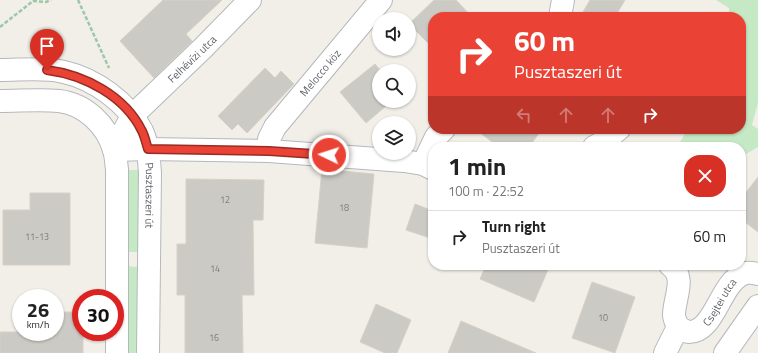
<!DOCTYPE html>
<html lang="en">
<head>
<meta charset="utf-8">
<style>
  :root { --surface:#fff; --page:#f2f2f2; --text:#222; --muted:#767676; --line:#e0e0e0 }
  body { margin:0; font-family:"Titillium Web",sans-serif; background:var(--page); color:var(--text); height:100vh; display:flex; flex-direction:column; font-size:15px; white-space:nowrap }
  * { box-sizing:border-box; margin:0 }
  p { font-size:13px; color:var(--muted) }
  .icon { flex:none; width:22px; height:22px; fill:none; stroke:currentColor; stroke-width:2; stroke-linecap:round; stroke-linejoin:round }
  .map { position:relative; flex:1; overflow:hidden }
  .side { position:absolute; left:428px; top:142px; width:318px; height:128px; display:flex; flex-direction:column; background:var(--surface); border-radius:16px; box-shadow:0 1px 3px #0004 }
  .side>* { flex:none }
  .top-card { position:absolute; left:428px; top:12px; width:318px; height:122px; border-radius:16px; box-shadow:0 1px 3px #0004; background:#ea4335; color:#fff; overflow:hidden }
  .fabs { position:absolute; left:372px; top:12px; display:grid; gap:8px }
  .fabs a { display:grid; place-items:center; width:44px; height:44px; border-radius:50%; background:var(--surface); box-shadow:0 1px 3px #0004; font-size:20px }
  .speed { position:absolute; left:12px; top:289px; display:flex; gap:8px; font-size:20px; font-weight:700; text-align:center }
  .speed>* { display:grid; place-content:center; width:52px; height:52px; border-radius:50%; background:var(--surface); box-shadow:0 1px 3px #0004; line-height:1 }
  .speed small { font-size:10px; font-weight:400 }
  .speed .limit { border:6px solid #d22; background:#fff; color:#111 }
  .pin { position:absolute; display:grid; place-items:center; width:34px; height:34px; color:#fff; margin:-41px -17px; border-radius:50% 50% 50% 0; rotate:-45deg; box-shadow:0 0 4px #0007 }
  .pin .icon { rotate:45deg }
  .me { position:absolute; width:44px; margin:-22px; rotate:274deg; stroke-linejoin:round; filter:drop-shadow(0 0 3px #0008) }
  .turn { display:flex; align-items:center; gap:14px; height:84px; padding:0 20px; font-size:18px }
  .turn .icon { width:52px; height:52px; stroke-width:2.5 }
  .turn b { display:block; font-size:28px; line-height:34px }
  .lanes { display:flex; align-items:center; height:38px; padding:0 20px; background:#0003; justify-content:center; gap:20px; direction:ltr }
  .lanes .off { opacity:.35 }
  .round { display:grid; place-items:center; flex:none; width:42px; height:42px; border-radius:16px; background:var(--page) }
  .overview { display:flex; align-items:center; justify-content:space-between; height:68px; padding:0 20px }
  h1 { font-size:24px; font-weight:700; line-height:30px }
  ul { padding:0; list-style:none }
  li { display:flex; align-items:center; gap:12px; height:52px; padding:0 20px; border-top:1px solid var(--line) }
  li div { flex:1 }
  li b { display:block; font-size:15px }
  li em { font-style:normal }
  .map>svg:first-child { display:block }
  .green { fill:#c5e8c5 }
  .building { fill:#cccac5; stroke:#d6d1c6 }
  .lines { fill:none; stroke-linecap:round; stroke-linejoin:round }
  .minor-casing { stroke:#b5b8bc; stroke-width:24 }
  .path { stroke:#9cc7a9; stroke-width:2.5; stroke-dasharray:4 2; stroke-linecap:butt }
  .minor { stroke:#fff; stroke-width:22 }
  .route-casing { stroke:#982c22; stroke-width:10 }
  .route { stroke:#ea4335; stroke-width:7 }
  .labels { text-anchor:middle; stroke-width:3; stroke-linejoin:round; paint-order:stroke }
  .number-label { font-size:9px; fill:#7a7d7f }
  .street-label { font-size:11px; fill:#5f6368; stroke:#fff }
</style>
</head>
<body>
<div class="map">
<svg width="758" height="353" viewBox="0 0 758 353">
  <rect width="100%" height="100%" fill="#f1efe8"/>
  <path class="green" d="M716,0H758V103L752,125L758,129V147L746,154L741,161V147H677L688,129H741V17H729V8Z
    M125,170H138V252H125Z
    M125,266L138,267L137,353H124Z"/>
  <path class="building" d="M163,0H222L186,34L192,41L154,78L120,41Z
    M434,0H456L472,17H433V48L409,24Z
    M590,0H625L615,17H580Z
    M375,64L381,71H379V101H392L366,123L340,92Z
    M265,68L275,78L281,71L294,84L247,133L238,124L232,130L218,116Z
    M475,129H542L529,147H499Z
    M322,169L374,174L367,248L315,243Z
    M758,177V232L741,219V199Z
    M186,179L264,180L263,220H253L254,295H242L243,353H185V295H177V244H186Z
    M30,193H70V265H3V210H30Z
    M415,204L433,211V239L406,230Z
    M486,265H550L534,302L480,279Z
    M592,282L635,297L615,353L572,338Z
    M376,304L411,320L397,353H385L360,342Z
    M55,312H81V332H83V353H0V332H55Z
    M461,321L536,353H448Z"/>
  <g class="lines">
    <defs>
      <g id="minor">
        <path d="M250,0L203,48L132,116L114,150L148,149L269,151L404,161L423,164L433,169"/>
        <path d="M560,17L563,0"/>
        <path id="s1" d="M0,70C21,70 44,67 64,72C95,79 128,103 142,131C148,144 149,159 150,173L148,353"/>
        <path d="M0,101C19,101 40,99 59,101C85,104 107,125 114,150C116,156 116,163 117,169V353"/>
        <path d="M594,147L605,141L619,129"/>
        <path id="s2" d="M269,151V139L275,127L381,0"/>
        <path d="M423,164L436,137L444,129"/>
        <path id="s3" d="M670,265C687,277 674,298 674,315C674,319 677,324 678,327C682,329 686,332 689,332C715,332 720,283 743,274C746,272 754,273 758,274"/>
        <path d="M665,353L678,327"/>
        <path d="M725,353L758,306"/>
      </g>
    </defs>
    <use href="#minor" class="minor-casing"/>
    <path class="path" d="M78,0L109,68
      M0,27L33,1L46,2L51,0
      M697,266L708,267L718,266"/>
    <use href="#minor" class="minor"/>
  </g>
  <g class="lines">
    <defs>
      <path id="route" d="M47,70C85,75 125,96 142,131C145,137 146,143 148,149L269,151L329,155"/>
    </defs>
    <use href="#route" class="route-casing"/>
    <use href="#route" class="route"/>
  </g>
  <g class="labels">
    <g class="number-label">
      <text x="225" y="203">12</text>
      <text x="344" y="211">18</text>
      <text x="37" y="240">11-13</text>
      <text x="215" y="272">14</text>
      <text x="603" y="321">10</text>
      <text x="214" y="341">16</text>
    </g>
    <g class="street-label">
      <text transform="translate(192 59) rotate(-44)" y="4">Felhévízi utca</text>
      <text dy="4" stroke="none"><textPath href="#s2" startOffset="96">Melocco köz</textPath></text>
      <text dy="4" stroke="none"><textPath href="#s1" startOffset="230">Pusztaszeri út</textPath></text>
      <text dy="4" stroke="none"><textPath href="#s3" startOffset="123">Csejtei utca</textPath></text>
    </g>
  </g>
</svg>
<div class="fabs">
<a><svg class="icon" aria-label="sound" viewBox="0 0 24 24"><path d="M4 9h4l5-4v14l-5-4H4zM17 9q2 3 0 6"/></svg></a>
<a><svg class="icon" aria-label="search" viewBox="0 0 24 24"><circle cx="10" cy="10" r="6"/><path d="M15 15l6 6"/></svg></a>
<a><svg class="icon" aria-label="layers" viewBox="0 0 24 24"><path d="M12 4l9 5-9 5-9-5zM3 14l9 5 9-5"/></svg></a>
</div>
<div class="speed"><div>26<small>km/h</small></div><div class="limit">30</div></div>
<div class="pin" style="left:47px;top:70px;background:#d93025"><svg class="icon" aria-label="arrive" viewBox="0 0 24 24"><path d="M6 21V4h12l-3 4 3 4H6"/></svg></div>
<svg class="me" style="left:329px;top:155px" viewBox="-20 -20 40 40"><circle r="17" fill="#ea4335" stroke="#fff" stroke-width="3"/><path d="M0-11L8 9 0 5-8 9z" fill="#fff"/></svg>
<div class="top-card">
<div class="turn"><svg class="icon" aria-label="right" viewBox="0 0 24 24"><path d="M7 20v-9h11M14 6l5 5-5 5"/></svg><div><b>60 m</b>Pusztaszeri út</div></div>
<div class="lanes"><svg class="icon off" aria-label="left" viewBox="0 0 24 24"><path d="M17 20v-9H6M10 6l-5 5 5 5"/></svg><svg class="icon off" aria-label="ahead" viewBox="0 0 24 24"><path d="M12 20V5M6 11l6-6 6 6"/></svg><svg class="icon off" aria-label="ahead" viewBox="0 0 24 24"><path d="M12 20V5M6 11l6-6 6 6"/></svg><svg class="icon" aria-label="right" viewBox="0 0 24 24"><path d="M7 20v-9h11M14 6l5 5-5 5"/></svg></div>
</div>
<section class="side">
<div class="overview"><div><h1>1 min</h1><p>100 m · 22:52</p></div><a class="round" style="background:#d93025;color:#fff"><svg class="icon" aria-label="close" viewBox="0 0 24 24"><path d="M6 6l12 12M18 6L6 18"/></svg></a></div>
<ul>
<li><svg class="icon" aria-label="right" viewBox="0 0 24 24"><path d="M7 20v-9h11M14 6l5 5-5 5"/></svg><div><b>Turn right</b><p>Pusztaszeri út</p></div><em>60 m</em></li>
</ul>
</section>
</div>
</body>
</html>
